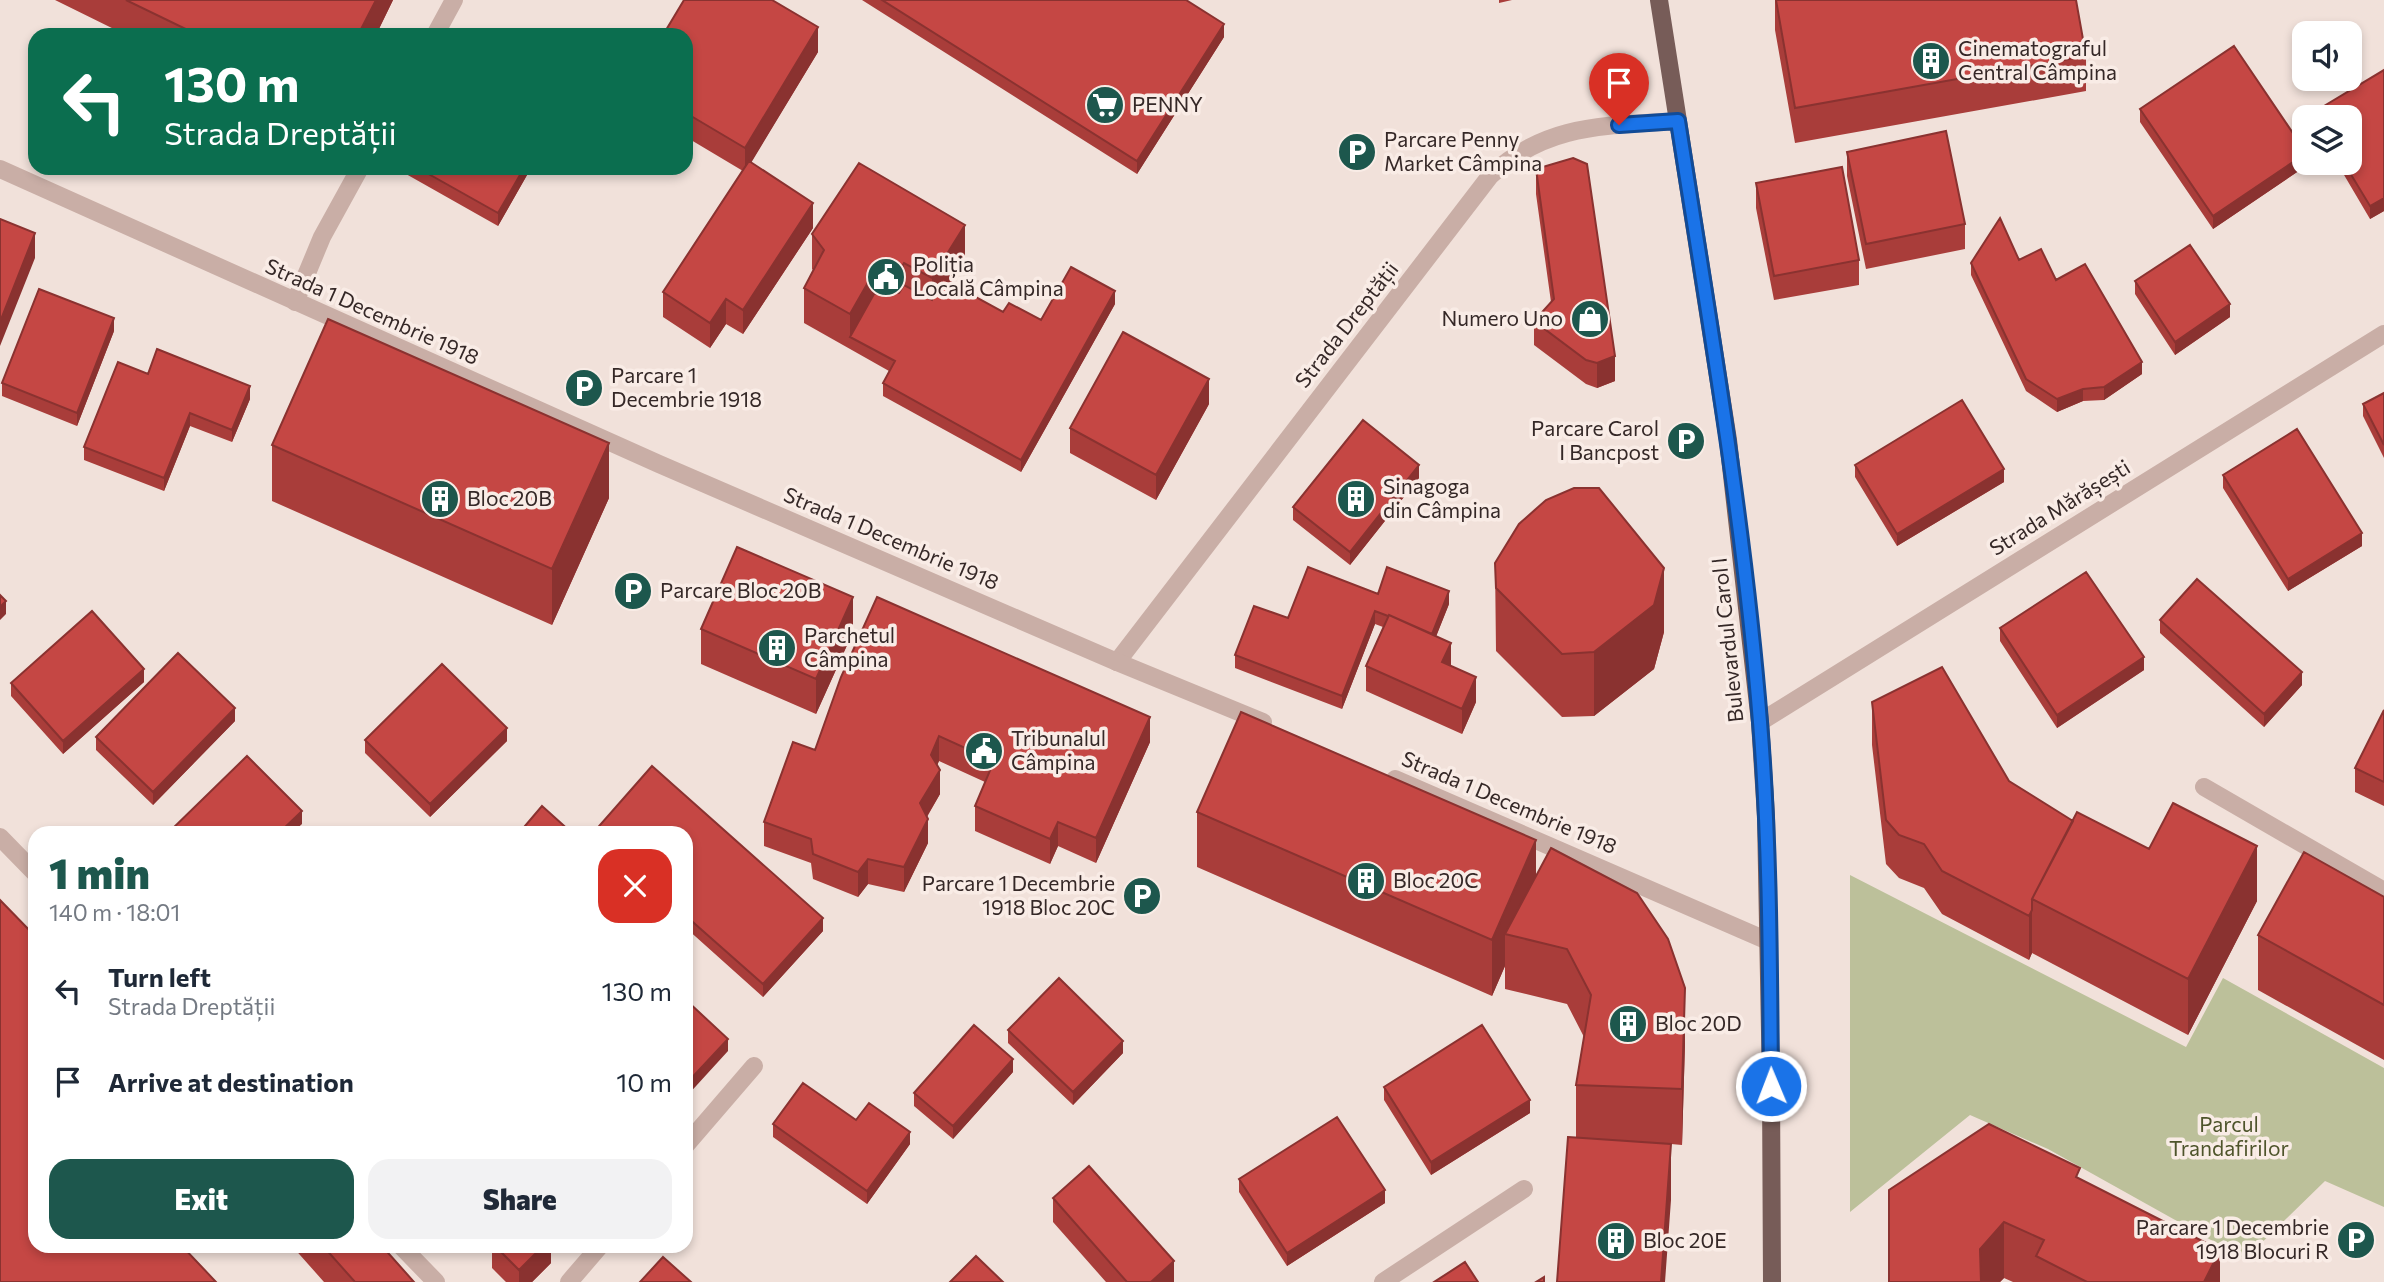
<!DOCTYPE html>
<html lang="en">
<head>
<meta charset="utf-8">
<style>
  :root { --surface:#fff; --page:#f2f2f3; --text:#1f2937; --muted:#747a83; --accent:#1d574d }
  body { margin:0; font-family:Commissioner,sans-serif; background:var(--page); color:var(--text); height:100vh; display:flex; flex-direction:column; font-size:26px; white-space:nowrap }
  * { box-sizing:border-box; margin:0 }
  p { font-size:23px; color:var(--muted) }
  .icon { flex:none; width:38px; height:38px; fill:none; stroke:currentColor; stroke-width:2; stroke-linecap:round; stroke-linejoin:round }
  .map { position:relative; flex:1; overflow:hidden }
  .drawer { position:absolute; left:28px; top:826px; width:665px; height:427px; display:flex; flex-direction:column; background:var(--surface); border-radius:21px; box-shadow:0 4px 10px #0003 }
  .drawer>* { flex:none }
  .top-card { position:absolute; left:28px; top:28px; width:665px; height:147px; border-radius:21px; box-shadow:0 4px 10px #0003; background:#0b6e4f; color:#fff; overflow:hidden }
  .tools { position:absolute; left:2292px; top:21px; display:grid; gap:14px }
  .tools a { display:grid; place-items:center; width:70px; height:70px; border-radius:14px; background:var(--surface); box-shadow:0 4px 10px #0003; font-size:35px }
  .pin { position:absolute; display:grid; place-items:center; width:60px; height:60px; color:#fff; margin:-72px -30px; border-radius:50% 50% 50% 0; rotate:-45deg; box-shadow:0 0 7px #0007 }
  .pin .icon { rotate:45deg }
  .me { position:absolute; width:77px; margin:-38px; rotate:359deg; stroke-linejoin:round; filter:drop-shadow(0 0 5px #0008) }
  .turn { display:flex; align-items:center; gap:24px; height:147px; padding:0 21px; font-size:32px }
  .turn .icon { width:91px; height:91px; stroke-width:2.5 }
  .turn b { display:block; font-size:49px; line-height:60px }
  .round { display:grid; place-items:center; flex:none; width:74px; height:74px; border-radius:21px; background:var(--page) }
  .overview { display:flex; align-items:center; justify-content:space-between; height:119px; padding:0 21px }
  h1 { font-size:42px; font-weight:800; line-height:52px; color:var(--accent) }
  .action { display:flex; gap:14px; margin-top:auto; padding:14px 21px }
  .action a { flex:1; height:80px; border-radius:21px; background:var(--accent); color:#fff; font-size:28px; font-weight:800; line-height:80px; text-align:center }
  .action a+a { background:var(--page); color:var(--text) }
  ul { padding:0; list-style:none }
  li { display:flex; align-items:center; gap:21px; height:91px; padding:0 21px }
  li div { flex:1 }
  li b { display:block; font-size:26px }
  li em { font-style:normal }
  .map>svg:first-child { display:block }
  .green { fill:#bcc09a }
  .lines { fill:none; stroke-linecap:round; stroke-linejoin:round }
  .service { stroke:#c9aea6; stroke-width:18 }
  .minor { stroke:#c9aea6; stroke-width:18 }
  .tertiary { stroke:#c9aea6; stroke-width:18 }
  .primary { stroke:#775c58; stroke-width:18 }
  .wall { fill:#a93d3a }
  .shaded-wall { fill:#8a3230 }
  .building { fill:#c54744; stroke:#8a3230; stroke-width:2 }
  .route-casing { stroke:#114b97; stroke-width:18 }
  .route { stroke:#1a73e8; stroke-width:12 }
  .labels { text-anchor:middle; stroke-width:7; stroke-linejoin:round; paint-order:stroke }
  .poi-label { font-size:21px; fill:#352827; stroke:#f9ece6; text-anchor:start }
  .street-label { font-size:21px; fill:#352827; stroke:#f9ece6 }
  .park-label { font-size:21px; fill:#4e542b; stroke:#f9ece6 }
</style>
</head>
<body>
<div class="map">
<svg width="2384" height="1282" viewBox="0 0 2384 1282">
  <rect width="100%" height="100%" fill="#f1e1da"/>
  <path class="green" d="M1850,875L2186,1047L2223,978L2384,1068V1207L2325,1181L2245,1259L2048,1149L1970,1115L1850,1212Z"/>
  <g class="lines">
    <path class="service" d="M435,35L454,0
      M295,302L322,237L360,168
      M2204,787L2384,891"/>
    <path class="minor" d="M1117,662L1490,176C1546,123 1606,126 1678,121
      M686,1145L754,1066
      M569,1282L600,1246
      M1383,1282L1524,1189"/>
    <path class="tertiary" d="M0,169L659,464L1117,662L1263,722
      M1760,722L2384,334
      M1395,779L1768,941
      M0,837L35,873
      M401,1246L436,1282"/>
    <path class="primary" d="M1659,0L1728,440L1760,722L1766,816L1771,1086L1772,1282"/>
  </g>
  <path class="wall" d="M55,0H393L376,35H126Z
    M862,0H1186L1224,37L1137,174Z
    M1499,0H1512L1499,3Z
    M1775,0H2076L2086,56V91L1795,143L1775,30Z
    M686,35L818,52L751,162L813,228L743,334L726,324L710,348L663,317V292L743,171L686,137Z
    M2384,70V211L2370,219L2337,163H2350V117H2314V112Z
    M2140,109L2306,163V166L2213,229L2140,122Z
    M1847,152L1965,224V249L1866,269L1847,176Z
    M406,168H531L498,226L406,174Z
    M1536,169L1615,381L1597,388L1586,384L1534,345V321L1551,302L1536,194Z
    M1756,183L1859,260V285L1774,300L1756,208Z
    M812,234L965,260L951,283L1003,312L1041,320L1115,304L1021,472L883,396V383L889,371L804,323V288L813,270L812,269Z
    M2019,260L2056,280L2142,374L2104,400L2083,401L2057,412L2026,391L1971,275V263Z
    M2135,281L2230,317L2175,355L2135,294Z
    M114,331L77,426L2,396V383Z
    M148,374L250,399L232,442L190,426L164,491L84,460V447Z
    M2384,393V458L2363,416V404Z
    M1209,404L1156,500L1070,453V428Z
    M272,445L609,498L552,625L272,501Z
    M1855,465L2004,482L1897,546L1855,477Z
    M2223,475L2362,546L2288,591L2223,488Z
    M1419,478L1350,565L1293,520V507Z
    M1495,563L1664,632L1654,669L1594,716L1562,717L1496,651Z
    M877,597L1150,742L1096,863L1058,846L1050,864L975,831V806L985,782L939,761L937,765L940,794L927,817L928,843L904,892L868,884L858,897L813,879L811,863L764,846V822L815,750Z
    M1449,604L1436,636L1451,666L1476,702L1462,734L1366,691V666L1383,627L1375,624L1342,709L1235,668V655L1288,618Z
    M2160,620L2302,685L2264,727L2160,633Z
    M2000,628L2144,670L2057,728L2000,641Z
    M701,629L853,632L816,714L701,664Z
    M144,682L63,754L11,696V683Z
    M1872,702L2009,781L2073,821L2149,849L2257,901L2188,1035L2032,953L2029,960L1942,914L1924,888L1899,878L1886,864L1872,745Z
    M2384,710V806L2355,792V768Z
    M235,721L153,805L96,750V737Z
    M365,740L507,741L430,817L365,753Z
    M1197,812L1536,877L1685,1043L1682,1145L1671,1144V1200L1576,1137V1085L1584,1037L1567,1004L1505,989V966L1492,996L1197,867Z
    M686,833L823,931L763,997L686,928Z
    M2384,897V1060L2258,990V935Z
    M1008,1030L1123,1053L1073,1105L1008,1043Z
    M1013,1072L953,1139L914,1106V1093Z
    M1384,1087L1530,1113L1431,1175L1384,1100Z
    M856,1120L910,1144L867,1204L773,1137V1124Z
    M1239,1179L1385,1203L1287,1266L1239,1192Z
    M2080,1179L2220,1282H2013L2004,1278L2000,1282H1889Z
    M1053,1198L1174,1282H1106L1053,1222Z
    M292,1246H382L414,1282H324Z
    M492,1246H551V1263L532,1282H506L492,1268Z"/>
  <path class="shaded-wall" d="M376,0H393L376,35H358Z
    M1224,24V37L1137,174V161Z
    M818,27V52L745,173V148Z
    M2305,154V163H2306V166L2213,229V216Z
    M524,168H531L498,226V213Z
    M2384,198V211L2370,219V206Z
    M813,203V228L743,334V310Z
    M965,225V260L932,313V278Z
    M35,233V258L0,346V322Z
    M904,263V298L899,306V271Z
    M874,272V307L850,337V314Z
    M1115,291V304L1021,472V460Z
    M726,299V324L710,348V323Z
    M2230,304V317L2175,355V342Z
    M114,318V331L77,426V413Z
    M1615,356V381L1597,388V363Z
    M2142,362V374L2104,400V387Z
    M1209,379V404L1156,500V475Z
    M250,386V399L232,442V430Z
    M2083,389V401L2057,412V399Z
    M190,413V426L164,491V478Z
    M609,443V498L552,625V569Z
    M1419,465V478L1350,565V552Z
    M2004,469V482L1897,546V534Z
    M2362,533V546L2288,591V579Z
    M1664,568V632L1654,669L1594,716V652Z
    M1449,591V604L1432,647V634Z
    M853,597V632L816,714V679Z
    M6,601V614L0,620V607Z
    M1375,611V624L1342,709V696Z
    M1451,643V667L1442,662Z
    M2144,657V670L2057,728V715Z
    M144,669V682L63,754V741Z
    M2302,672V685L2264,727V714Z
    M1476,677V702L1462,734V709Z
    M235,708V721L153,805V792Z
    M1150,717V742L1096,863V838Z
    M507,728V741L430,817V804Z
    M939,736V761L931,779V755Z
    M940,770V794L920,828V803Z
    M302,811V824L292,833H279Z
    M928,819V843L904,892V867Z
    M1058,822V846L1050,864V839Z
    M1536,840V895L1505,934V966L1492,996V940Z
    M2257,846V901L2188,1035V979Z
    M868,859V884L858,897V872Z
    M2032,910V953L2029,960V916Z
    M823,918V931L763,997V984Z
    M1685,988V1043L1682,1145V1089Z
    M728,1039V1051L686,1097V1084Z
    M1123,1041V1053L1073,1105V1092Z
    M1013,1059V1072L953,1139V1126Z
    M1530,1100V1113L1431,1175V1162Z
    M910,1132V1144L867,1204V1191Z
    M1671,1144V1200L1665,1282H1661Z
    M1385,1190V1203L1287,1266V1253Z
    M2004,1222V1278L2000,1282H1980V1249Z
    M543,1246H551V1263L532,1282H519V1270Z
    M2220,1250V1282H2204Z
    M1174,1261V1282H1151Z"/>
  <path class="building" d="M126,0H376L358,35H198Z
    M684,0H772L818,27L745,148L686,113V35H663Z
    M882,0H1186L1224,24L1137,161Z
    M1776,0H2076L2086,56L1795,108Z
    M2234,46L2305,151V154L2213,216L2140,109Z
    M2384,70V198L2370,206L2344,163H2350V117H2317L2314,112Z
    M1946,131L1965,224L1866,244L1847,152Z
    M1573,158L1587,164L1615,356L1597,363L1586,360L1534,321L1554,299L1536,169Z
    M749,161L813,203L743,310L726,299L710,323L663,292Z
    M859,163L965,225L932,278L904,263L899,271L874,272L850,314L804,288L824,250L812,234Z
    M1842,167L1859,260L1774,276L1756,183Z
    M418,168H524L498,213Z
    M2000,218L2019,260L2041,249L2056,280L2085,264L2142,362L2104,387L2083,389L2057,399L2026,379L1971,263Z
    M0,219L35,233L0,322Z
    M2190,245L2230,304L2175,342L2135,281Z
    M1071,267L1115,291L1021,460L883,383L895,361L850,337L874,294L899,293L904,285L932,300L943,279L1003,312L1009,303L1041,320Z
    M39,289L114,318L77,413L2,383Z
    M328,319L609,443L552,569L272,445Z
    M1123,332L1209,379L1156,475L1070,428Z
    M157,349L250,386L232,430L190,413L164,478L84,447L118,362L148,374Z
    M2384,393V445L2363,404Z
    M1962,400L2004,469L1897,534L1855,465Z
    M1363,420L1419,465L1350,552L1293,507Z
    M2297,429L2362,533L2288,579L2223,475Z
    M1574,488H1599L1664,568L1654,605L1594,652L1562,654L1496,588L1495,563L1519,524L1546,500Z
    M737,547L853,597L816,679L701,629Z
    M1308,567L1378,594L1387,567L1449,591L1432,634L1389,615L1388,616L1375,611L1342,696L1235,655L1254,606L1288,618Z
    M2086,572L2144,657L2057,715L2000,628Z
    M2197,579L2302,672L2264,714L2160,620Z
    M0,595L6,601L0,607Z
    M877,597L1150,717L1096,838L1058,822L1050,839L975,806L994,761L939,736L931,755L940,770L920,803L928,819L904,867L868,859L858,872L813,854L811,839L764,822L793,742L815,750L841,677Z
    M92,611L144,669L63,741L11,683Z
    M1389,615L1451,643L1442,662L1476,677L1462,709L1366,666Z
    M178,653L235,708L153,792L96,737Z
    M442,664L507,728L430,804L365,740Z
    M1942,667L2009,781L2073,821L2032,899V910L2029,916L1942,871L1924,844L1899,835L1886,820L1872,702Z
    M2384,710V782L2355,768Z
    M1241,712L1536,840L1492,940L1197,812Z
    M247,756L302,811L279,833H168Z
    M652,766L823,918L763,984L686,916V833H593Z
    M2173,803L2257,846L2188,979L2032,899L2077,812L2149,849Z
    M542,806L572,833H519Z
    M1551,848L1637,893L1668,939L1685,988L1682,1089L1576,1085L1591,995L1567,949L1505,934Z
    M2304,852L2384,897V1005L2258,935Z
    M0,900L35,936V1246H182L216,1282H0Z
    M1059,978L1123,1041L1073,1092L1008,1030Z
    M686,1000L728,1039L686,1084Z
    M974,1025L1013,1059L953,1126L914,1093Z
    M1482,1025L1530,1100L1431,1162L1384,1087Z
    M803,1083L856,1120L869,1103L910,1132L867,1191L773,1124Z
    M1337,1117L1385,1190L1287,1253L1239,1179Z
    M1989,1124L2080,1168L2076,1177L2220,1250L2204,1282H2087L2036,1256L2044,1240L2004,1222L1980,1249L1981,1282H1889V1190Z
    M1568,1137L1671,1144L1661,1282H1557Z
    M1089,1166L1174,1261L1151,1282H1127L1053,1198Z
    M323,1246H382L414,1282H355Z
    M495,1246H543L519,1270Z
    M976,1256L1003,1282H950Z
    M663,1257L691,1282H640Z
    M1465,1262L1478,1282H1434Z
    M1544,1277V1282H1536Z"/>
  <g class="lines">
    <defs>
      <path id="route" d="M1619,125L1678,121C1709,320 1744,520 1760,722C1770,843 1770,965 1771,1086"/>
    </defs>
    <use href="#route" class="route-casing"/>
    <use href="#route" class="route"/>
  </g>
  <defs>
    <symbol id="building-disc" viewBox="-11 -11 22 22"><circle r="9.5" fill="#1d574d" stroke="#f9ece6"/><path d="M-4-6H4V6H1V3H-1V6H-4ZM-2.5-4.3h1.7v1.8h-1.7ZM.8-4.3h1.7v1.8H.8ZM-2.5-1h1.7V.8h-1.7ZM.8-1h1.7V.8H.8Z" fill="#fff"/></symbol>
    <symbol id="supermarket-disc" viewBox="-11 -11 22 22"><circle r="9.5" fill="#1d574d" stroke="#f9ece6"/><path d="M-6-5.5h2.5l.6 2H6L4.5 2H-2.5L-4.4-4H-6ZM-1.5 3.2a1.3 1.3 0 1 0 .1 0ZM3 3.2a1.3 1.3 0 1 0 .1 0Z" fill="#fff"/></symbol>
    <symbol id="parking-disc" viewBox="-11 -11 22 22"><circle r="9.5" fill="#1d574d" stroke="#f9ece6"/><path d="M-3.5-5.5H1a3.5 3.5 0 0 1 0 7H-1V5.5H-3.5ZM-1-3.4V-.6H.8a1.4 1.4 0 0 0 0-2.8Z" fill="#fff"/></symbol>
    <symbol id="civic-disc" viewBox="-11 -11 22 22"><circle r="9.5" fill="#1d574d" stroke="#f9ece6"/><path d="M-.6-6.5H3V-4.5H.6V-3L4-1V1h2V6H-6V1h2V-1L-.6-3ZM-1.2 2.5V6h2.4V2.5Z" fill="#fff"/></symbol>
    <symbol id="shop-disc" viewBox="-11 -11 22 22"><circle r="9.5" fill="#1d574d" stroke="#f9ece6"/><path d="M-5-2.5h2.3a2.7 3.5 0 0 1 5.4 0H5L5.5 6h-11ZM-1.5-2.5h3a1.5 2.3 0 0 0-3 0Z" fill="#fff"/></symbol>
  </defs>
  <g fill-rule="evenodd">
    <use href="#building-disc" x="1909" y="39" width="44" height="44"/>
    <use href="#supermarket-disc" x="1083" y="83" width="44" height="44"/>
    <use href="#parking-disc" x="1335" y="130" width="44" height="44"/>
    <use href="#civic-disc" x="864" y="255" width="44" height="44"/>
    <use href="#shop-disc" x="1568" y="297" width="44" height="44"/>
    <use href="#parking-disc" x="562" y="366" width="44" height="44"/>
    <use href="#parking-disc" x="1664" y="419" width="44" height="44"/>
    <use href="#building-disc" x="418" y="477" width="44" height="44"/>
    <use href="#building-disc" x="1334" y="477" width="44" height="44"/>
    <use href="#parking-disc" x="611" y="569" width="44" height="44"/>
    <use href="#building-disc" x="755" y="626" width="44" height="44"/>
    <use href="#civic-disc" x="962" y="729" width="44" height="44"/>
    <use href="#building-disc" x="1344" y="859" width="44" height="44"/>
    <use href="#parking-disc" x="1120" y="874" width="44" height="44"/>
    <use href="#building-disc" x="1606" y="1002" width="44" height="44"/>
    <use href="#parking-disc" x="2334" y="1218" width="44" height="44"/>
    <use href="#building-disc" x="1594" y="1219" width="44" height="44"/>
  </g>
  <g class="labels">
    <g class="poi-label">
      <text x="1958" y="56">Cinematograful<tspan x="1958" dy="24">Central Câmpina</tspan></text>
      <text x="1132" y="112">PENNY</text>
      <text x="1384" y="147">Parcare Penny<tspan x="1384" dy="24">Market Câmpina</tspan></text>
      <text x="913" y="272">Poliția<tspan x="913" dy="24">Locală Câmpina</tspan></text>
      <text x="1563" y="326" text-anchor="end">Numero Uno</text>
      <text x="611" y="383">Parcare 1<tspan x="611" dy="24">Decembrie 1918</tspan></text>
      <text x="1659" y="436" text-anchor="end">Parcare Carol<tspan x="1659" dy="24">I Bancpost</tspan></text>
      <text x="1383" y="494">Sinagoga<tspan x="1383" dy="24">din Câmpina</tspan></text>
      <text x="467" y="506">Bloc 20B</text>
      <text x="660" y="598">Parcare Bloc 20B</text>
      <text x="804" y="643">Parchetul<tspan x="804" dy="24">Câmpina</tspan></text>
      <text x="1011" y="746">Tribunalul<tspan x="1011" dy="24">Câmpina</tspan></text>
      <text x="1393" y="888">Bloc 20C</text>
      <text x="1115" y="891" text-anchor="end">Parcare 1 Decembrie<tspan x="1115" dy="24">1918 Bloc 20C</tspan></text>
      <text x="1655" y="1031">Bloc 20D</text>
      <text x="2329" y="1235" text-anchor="end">Parcare 1 Decembrie<tspan x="2329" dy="24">1918 Blocuri R</tspan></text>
      <text x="1643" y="1248">Bloc 20E</text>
    </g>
    <g class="street-label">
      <text transform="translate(372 312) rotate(24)" y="7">Strada 1 Decembrie 1918</text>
      <text transform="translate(1347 325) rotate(-52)" y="7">Strada Dreptății</text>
      <text transform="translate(2060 508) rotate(-32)" y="7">Strada Mărășești</text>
      <text transform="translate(891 539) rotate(23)" y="7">Strada 1 Decembrie 1918</text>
      <text transform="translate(1728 640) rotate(-96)" y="7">Bulevardul Carol I</text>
      <text transform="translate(1509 803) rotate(23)" y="7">Strada 1 Decembrie 1918</text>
    </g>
    <g class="park-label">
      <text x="2229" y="1132">Parcul<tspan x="2229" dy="24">Trandafirilor</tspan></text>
    </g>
  </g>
</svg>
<div class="tools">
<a><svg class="icon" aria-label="sound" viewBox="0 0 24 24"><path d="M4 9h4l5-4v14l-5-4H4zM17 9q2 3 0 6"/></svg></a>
<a><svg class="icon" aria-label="layers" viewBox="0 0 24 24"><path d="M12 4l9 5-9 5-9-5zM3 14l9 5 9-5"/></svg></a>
</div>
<div class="pin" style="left:1619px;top:125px;background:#d93025"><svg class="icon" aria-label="arrive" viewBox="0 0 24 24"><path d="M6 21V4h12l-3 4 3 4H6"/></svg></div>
<svg class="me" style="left:1771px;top:1086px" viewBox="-20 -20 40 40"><circle r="17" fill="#1a73e8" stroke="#fff" stroke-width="3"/><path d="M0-11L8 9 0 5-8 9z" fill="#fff"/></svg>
<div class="top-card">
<div class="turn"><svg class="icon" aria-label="left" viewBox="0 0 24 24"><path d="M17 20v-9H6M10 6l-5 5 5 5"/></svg><div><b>130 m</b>Strada Dreptății</div></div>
</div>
<section class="drawer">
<div class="overview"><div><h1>1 min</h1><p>140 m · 18:01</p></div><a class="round" style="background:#d93025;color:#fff"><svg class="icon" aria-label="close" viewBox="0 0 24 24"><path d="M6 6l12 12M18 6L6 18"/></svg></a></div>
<ul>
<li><svg class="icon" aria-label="left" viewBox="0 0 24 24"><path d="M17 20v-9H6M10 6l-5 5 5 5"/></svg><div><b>Turn left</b><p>Strada Dreptății</p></div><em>130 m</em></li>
<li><svg class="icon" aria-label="arrive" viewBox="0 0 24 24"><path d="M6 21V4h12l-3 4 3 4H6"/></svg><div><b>Arrive at destination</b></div><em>10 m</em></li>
</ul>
<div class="action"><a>Exit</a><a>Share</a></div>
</section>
</div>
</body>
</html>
